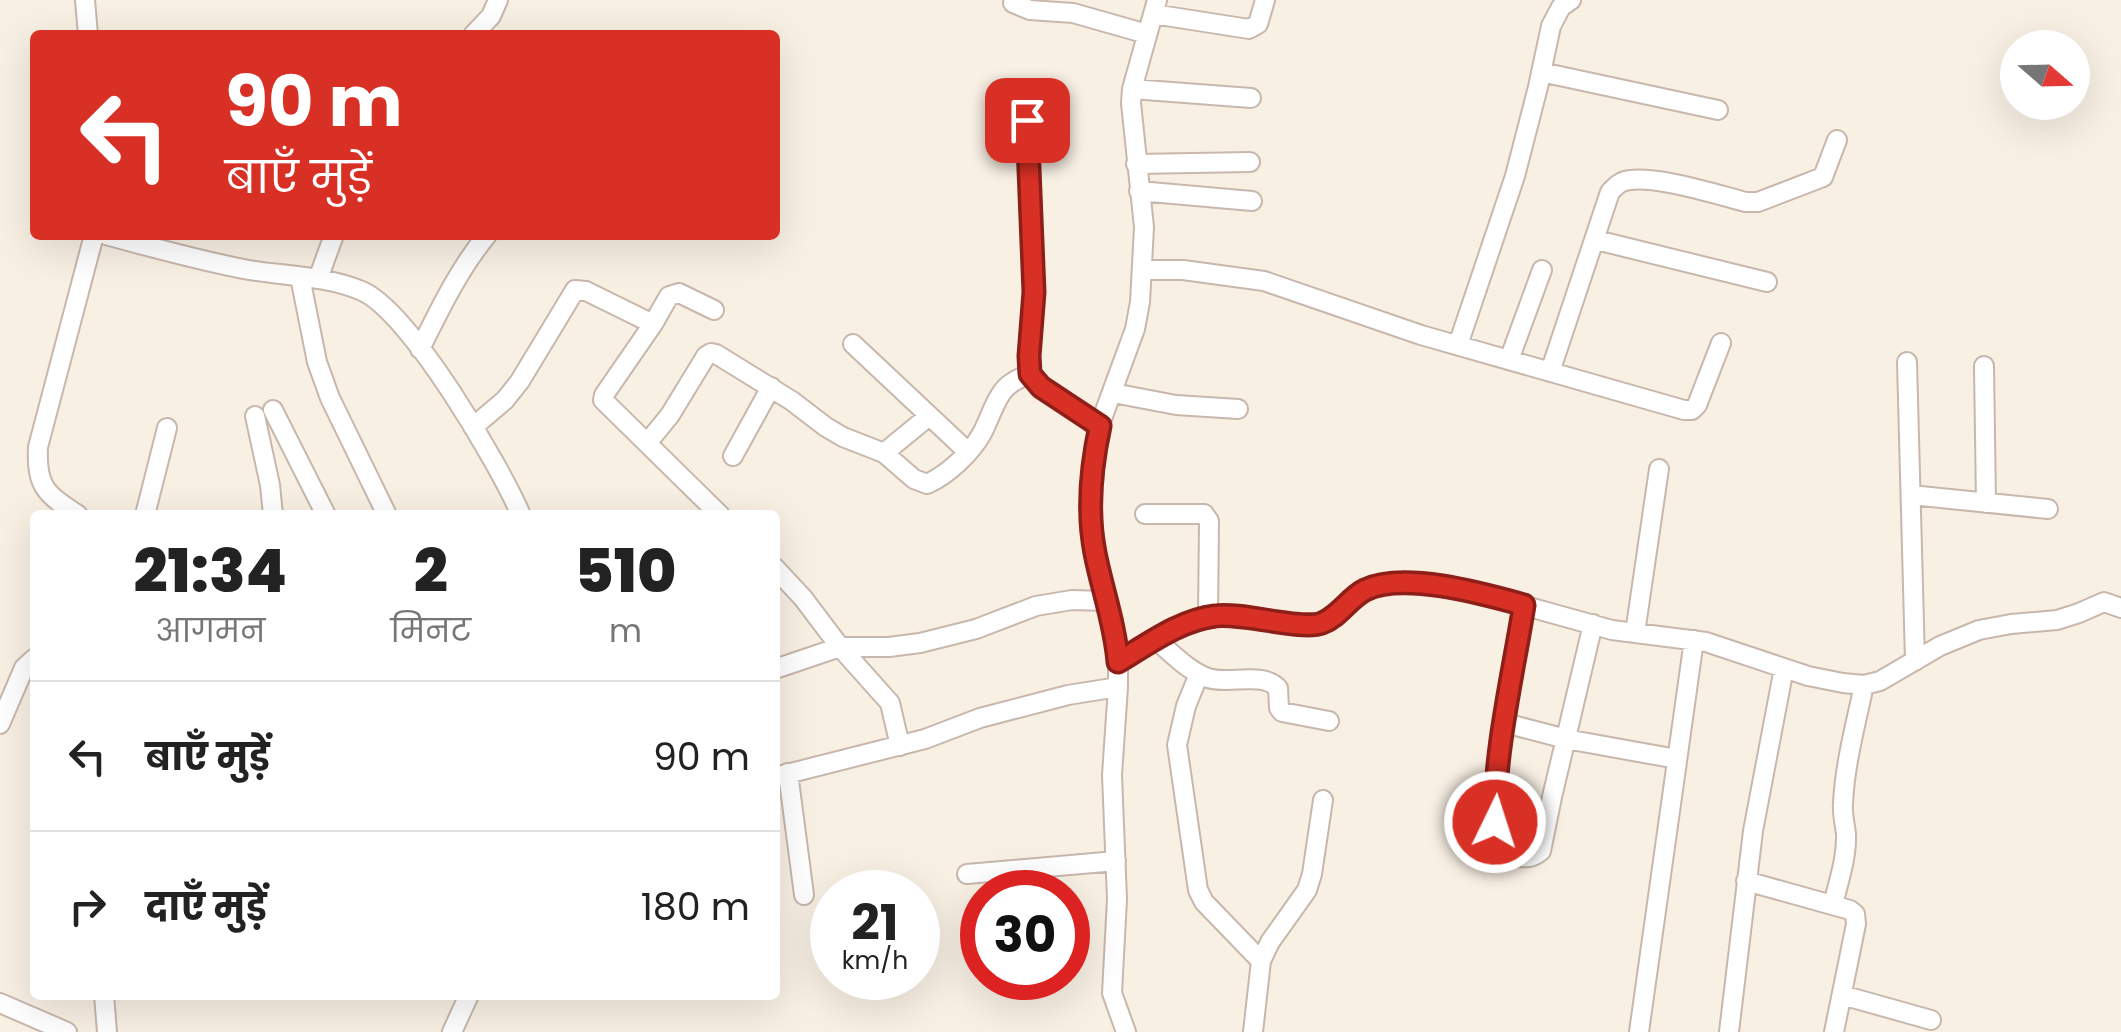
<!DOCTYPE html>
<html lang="hi">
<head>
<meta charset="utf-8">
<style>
  :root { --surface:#fff; --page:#f2f2f2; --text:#222; --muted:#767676; --line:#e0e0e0 }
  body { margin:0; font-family:Poppins,"Noto Sans Devanagari",sans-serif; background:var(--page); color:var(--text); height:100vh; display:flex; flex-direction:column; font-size:38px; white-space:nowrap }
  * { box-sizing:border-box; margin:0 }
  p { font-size:32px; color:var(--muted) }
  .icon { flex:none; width:55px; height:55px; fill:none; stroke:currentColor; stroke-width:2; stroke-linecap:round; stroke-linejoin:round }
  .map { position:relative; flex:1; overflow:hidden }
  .panel { position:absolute; left:30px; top:510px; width:750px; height:490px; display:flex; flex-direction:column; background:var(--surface); border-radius:10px; box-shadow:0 10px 40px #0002 }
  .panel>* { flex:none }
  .top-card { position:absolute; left:30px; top:30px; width:750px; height:210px; border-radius:10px; box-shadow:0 10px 40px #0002; background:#d93025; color:#fff; overflow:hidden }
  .needle { width:65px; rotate:110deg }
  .buttons { position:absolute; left:2000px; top:30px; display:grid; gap:20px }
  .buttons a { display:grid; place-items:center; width:90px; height:90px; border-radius:50%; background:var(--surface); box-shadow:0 10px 40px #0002; font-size:50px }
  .speed { position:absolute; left:810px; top:870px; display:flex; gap:20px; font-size:50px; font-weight:700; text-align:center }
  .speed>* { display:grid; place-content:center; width:130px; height:130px; border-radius:50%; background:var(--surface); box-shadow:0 10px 40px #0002; line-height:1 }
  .speed small { font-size:25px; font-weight:400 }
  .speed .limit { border:15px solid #d22; background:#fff; color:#111 }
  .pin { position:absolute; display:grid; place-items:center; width:85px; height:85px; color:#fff; margin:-42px; border-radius:20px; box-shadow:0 5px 15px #0006 }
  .me { position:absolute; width:110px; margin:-55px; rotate:4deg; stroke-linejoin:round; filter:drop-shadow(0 0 8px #0008) }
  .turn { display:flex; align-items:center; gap:35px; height:210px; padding:0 30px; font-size:45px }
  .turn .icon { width:130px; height:130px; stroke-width:2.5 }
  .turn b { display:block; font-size:70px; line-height:85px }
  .eta { display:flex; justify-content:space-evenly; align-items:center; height:170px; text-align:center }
  .eta b { font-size:60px; font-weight:800; line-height:70px }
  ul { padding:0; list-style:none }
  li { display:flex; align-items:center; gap:30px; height:150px; padding:0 30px; border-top:2px solid var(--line) }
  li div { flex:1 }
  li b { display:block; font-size:38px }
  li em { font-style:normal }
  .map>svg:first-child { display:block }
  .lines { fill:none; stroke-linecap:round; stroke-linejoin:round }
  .minor-casing { stroke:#c8b7ac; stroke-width:22 }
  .minor { stroke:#fff; stroke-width:18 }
  .route-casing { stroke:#8d1f18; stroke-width:25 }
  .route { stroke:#d93025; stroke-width:18 }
</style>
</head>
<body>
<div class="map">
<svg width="2121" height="1032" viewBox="0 0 2121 1032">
  <rect width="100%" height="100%" fill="#f9f0e4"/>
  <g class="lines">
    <defs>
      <path id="minor" d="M85,0L88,35
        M1013,3L1030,10L1073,13L1147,34
        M1153,14L1249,29L1258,24L1265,0
        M473,35L491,16L498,0
        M1541,72L1718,110
        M1132,89L1251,98
        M998,95L1016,107L1027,120L1034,292L1029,356L1030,374L1041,387L1099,427
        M1136,164L1250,162
        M1139,191L1252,201
        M106,235C154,248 200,261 249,270C286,276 327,276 362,291C410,312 499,464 521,515
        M1596,240L1767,282
        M1143,270H1183L1264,281L1421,335L1684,410H1692L1697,405L1721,343
        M300,277L317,362L330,398L387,515
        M318,279L334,235
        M714,310L679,293L669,296L653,324L604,395L603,400L720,515
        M853,344L968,452
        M1458,345L1515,176L1538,87L1551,26L1561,7L1571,0
        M420,349C440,309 459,269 487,235
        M1509,360L1542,270
        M1907,362L1915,661
        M1984,366L1986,503
        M1550,372L1610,192C1615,187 1616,185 1622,182C1647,172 1718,195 1746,202H1758L1823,177L1837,140
        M1113,393L1176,405L1238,409
        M273,410L326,515
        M255,416L270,485L273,515
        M473,427L505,400L520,381L575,290L586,291L653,324
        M648,442L670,415L706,356L711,353L716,354L792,401L826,427L843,437L884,453L914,479L927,484C947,475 970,454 981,435C989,421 993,404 1003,391C1010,382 1020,378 1030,374
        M884,453L929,416
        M733,456L771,387
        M1911,495L2048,509
        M1145,514H1204L1209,521L1208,617
        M78,515C46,494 36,487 38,447L94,235
        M145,515L167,428
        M775,568L803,598L840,647L890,703L900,746
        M1524,605C1518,642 1481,829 1499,851C1504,858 1512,857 1520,857C1529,858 1534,857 1541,851L1552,797L1593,624
        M1635,633L1659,469
        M1156,640C1172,653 1188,671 1208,678C1229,685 1261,671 1278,688L1279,708L1282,712L1329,721
        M1118,661L1168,633L1192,622L1216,615L1253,617L1306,625L1322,623L1365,590L1396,582L1426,584L1478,593L1612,630L1706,642L1808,676L1843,683L1864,685L1880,681L1940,646L1979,630L2011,624L2057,620L2079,613L2104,602L2121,608
        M775,669L840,647H889L920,643L976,629L1036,606L1072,600L1107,601
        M1199,674L1186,706L1177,745L1198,890L1204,902L1261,961
        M1505,723L1566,739L1677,759
        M0,724L24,668L35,658
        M788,773L804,895
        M775,777L925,739L980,718L1068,695L1118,687
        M967,874L1116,861
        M1746,881L1850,910L1855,914L1856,924L1834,1032
        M1833,905C1838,883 1847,858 1846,834C1845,824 1842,814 1843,803C1845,763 1856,723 1864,685
        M104,995L107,1032
        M1842,995L1931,1020
        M0,1003L67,1032
        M452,1032L469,995
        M1126,1032L1112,993L1117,899L1112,775L1118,687V657L1113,628L1095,552L1090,520L1096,446L1099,427L1135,329L1140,302L1144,227L1131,103L1132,89L1157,0
        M1253,1032L1261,961L1270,942L1307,890L1312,874L1323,800
        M1639,1032L1694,640
        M1729,1032L1753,831L1784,668"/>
    </defs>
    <use href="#minor" class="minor-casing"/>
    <use href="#minor" class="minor"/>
  </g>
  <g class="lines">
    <defs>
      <path id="route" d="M1027,120L1034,292L1029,356L1030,374L1041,387L1100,426C1091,467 1087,512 1095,553C1102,589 1115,624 1118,662C1147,645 1180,620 1215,616C1242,612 1302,631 1322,623C1339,617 1349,598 1365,590C1403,571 1484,594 1524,605C1513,674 1494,753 1495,822"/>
    </defs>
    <use href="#route" class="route-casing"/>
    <use href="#route" class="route"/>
  </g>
</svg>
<div class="buttons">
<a><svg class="needle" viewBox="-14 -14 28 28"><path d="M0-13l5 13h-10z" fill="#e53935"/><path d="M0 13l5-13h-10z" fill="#767676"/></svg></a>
</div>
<div class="speed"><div>21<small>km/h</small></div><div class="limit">30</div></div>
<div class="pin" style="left:1027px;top:120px;background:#d93025"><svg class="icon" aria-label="arrive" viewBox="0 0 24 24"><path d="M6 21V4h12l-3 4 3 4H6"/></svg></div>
<svg class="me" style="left:1495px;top:822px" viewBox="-20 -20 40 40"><circle r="17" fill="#d93025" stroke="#fff" stroke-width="3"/><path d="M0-11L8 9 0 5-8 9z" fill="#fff"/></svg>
<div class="top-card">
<div class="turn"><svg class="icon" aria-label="left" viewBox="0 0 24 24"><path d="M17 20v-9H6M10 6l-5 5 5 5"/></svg><div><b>90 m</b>बाएँ मुड़ें</div></div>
</div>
<section class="panel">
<div class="eta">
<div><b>21:34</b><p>आगमन</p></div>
<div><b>2</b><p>मिनट</p></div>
<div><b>510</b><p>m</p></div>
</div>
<ul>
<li><svg class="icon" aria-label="left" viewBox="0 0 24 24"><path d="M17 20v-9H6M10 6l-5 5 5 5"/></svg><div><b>बाएँ मुड़ें</b></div><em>90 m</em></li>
<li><svg class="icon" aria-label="right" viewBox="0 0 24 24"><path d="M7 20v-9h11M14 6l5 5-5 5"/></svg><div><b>दाएँ मुड़ें</b></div><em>180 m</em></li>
</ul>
</section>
</div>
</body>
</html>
